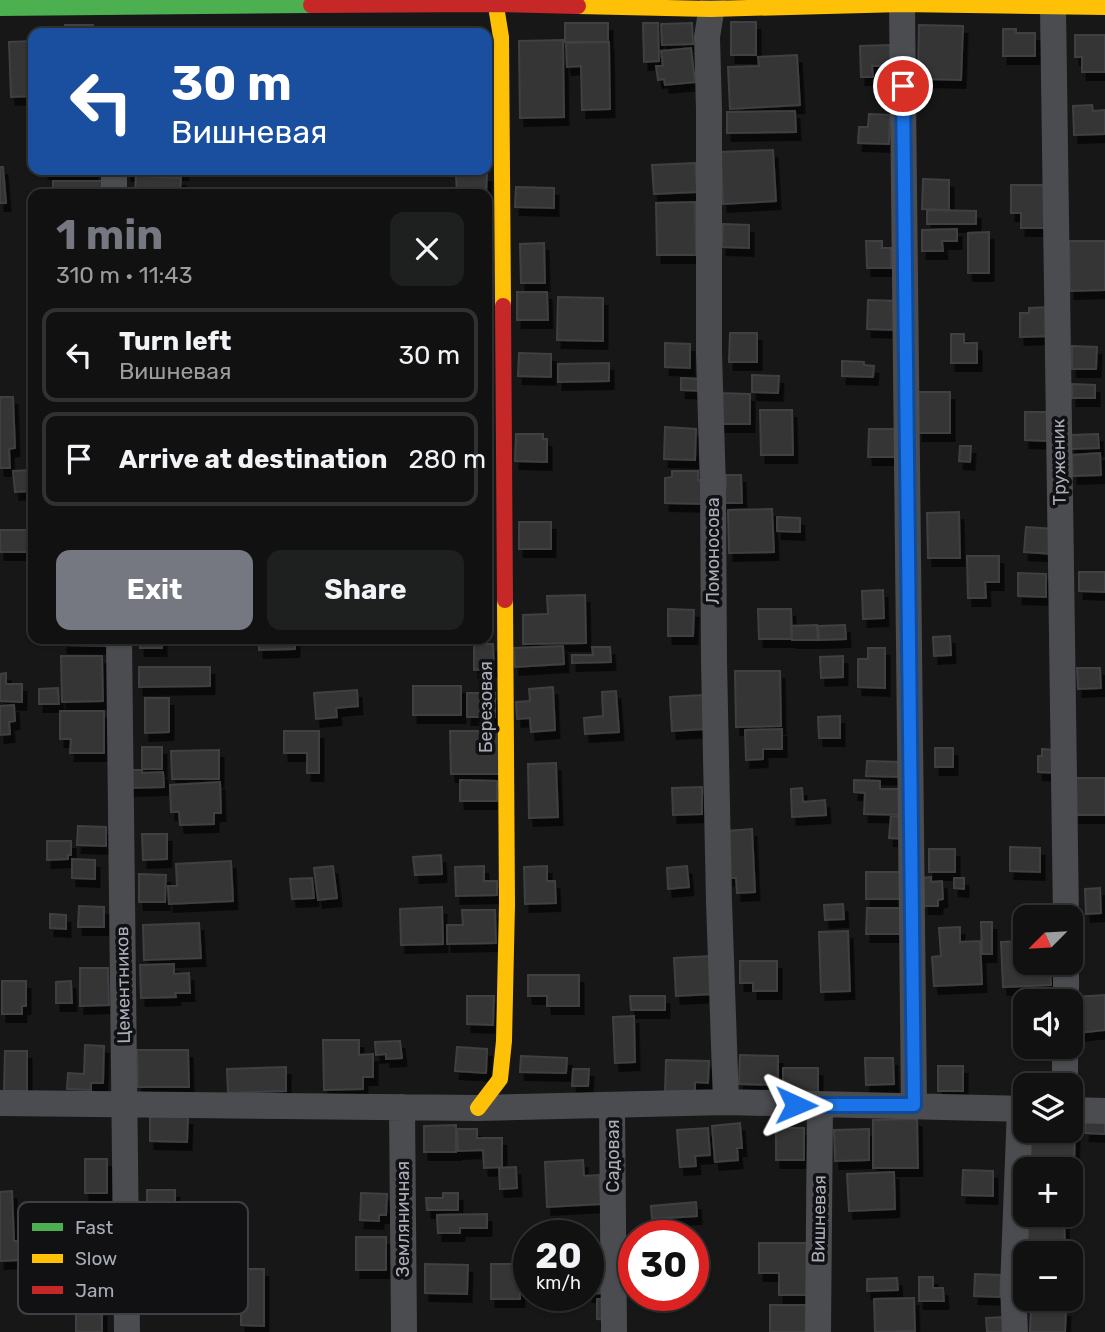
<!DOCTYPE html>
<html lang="en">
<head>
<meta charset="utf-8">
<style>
  :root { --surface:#111; --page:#1e1f1f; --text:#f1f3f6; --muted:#9c9d9f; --line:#303131; --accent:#757880 }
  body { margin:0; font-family:Rubik,sans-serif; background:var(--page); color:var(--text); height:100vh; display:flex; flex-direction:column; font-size:26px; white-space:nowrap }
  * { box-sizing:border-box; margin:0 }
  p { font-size:23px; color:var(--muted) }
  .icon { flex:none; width:38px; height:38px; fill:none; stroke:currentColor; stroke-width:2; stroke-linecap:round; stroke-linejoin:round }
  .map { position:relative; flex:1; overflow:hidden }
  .panel { position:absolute; left:28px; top:189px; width:464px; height:455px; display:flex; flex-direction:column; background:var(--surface); border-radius:14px; box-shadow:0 2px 5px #0004,0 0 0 2px var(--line) }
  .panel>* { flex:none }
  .top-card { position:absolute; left:28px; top:28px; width:464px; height:147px; border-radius:14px; box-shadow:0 2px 5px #0004,0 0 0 2px var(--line); background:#1a4fa0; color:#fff; overflow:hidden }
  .needle { width:46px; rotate:246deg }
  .tools { position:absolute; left:1013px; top:905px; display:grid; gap:14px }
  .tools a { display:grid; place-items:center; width:70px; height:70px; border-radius:14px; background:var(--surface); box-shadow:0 2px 5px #0004,0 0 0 2px var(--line); font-size:35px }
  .speed { position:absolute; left:513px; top:1220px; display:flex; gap:14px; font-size:35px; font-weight:700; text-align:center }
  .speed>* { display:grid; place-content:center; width:91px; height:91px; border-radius:50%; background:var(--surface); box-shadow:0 2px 5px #0004,0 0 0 2px var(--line); line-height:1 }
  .speed small { font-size:18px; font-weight:400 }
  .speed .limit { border:10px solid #d22; background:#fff; color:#111 }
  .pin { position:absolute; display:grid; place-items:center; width:60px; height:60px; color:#fff; margin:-30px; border:4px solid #fff; border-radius:50%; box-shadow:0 2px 7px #0007 }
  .me { position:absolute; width:77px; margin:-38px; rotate:91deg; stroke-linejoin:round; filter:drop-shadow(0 0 5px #0008) }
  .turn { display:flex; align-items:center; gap:24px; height:147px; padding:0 28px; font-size:32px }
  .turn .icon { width:91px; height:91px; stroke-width:2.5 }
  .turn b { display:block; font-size:49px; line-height:60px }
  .round { display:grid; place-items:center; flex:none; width:74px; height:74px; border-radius:14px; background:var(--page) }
  .overview { display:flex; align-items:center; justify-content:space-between; height:119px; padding:0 28px }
  h1 { font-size:42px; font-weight:700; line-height:52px; color:var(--accent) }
  .button { display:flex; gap:14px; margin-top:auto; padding:14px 28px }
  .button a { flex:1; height:80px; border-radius:14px; background:var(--accent); color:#fff; font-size:28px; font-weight:700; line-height:80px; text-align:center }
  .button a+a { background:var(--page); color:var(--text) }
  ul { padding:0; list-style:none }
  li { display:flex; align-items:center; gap:21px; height:94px; margin:0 14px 10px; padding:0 14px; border:4px solid var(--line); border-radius:14px }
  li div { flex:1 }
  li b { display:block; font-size:26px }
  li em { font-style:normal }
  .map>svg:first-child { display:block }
  .building { fill:#353536; stroke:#3f4043; stroke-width:2; filter:url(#shadow) }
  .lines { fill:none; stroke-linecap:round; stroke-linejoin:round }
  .street { stroke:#4b4c50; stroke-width:26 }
  .fast { stroke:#4caf50; stroke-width:16 }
  .slow { stroke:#ffc107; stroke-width:16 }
  .jam { stroke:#c62828; stroke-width:16 }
  .route-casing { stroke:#114b97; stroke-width:18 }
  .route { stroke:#1a73e8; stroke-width:12 }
  .labels { text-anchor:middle; stroke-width:7; stroke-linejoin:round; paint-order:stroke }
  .street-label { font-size:18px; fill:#a8adb8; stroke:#111113 }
  .key { fill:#111113; stroke:#3e4045; stroke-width:2 }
  .key-label { font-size:19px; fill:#a8adb8 }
</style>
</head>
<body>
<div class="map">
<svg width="1105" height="1332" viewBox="0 0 1105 1332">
  <defs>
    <filter id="shadow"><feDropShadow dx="4.5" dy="8" stdDeviation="0" flood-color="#0009"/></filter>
  </defs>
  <rect width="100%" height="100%" fill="#171717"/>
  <path class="building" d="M731,22H756V55H731Z
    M565,23H608V42H565Z
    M643,23H658L659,61L644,62Z
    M692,23L693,44L662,45L661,24Z
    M65,25H93V33H65Z
    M919,25L963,26L961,80L925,79L918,71Z
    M1003,29H1016V33H1035V56H1003Z
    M1075,35H1105V72H1082V57H1075Z
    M563,40L564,117L520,118L519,41Z
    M33,41V96L11,97L9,42Z
    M609,42L610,109L582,110L581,66L567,67L566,43Z
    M890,45V66H872L873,77H861L860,46Z
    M691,48L695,82L665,85L664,79L658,80L656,66H663L661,51Z
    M797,55L800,105L730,109L728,67L759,66L758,57Z
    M29,103H33V127H29Z
    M1092,105L1093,111L1105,110V134L1074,135L1073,106Z
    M795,111L796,132L727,133V112Z
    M869,114L890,115L889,144L858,143L859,127H868Z
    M773,150L776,201L723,204L721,152Z
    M695,163L697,192L654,194L652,165Z
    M0,167H3L6,203H0Z
    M44,170H93V172L44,171Z
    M127,170H184V172L127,173Z
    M487,174L486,194H457L456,175Z
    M136,176L181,178L180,192L170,191V194H135Z
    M923,179L949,180V210L922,209Z
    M53,181H103V194H53Z
    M1011,185H1048V228H1021V213H1011Z
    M516,187L554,188V208L515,207Z
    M695,202L696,255H657L656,203Z
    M927,210L976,211V224H927Z
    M723,224L749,225V248L722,247Z
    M957,229V241H942L943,251H922V230Z
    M989,232V273H968V233Z
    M866,241H882V248H891V268H867Z
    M1069,241H1105V290L1070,291Z
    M544,243L545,283H521L520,244Z
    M517,292H547L548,320H517Z
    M558,297L603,298V341L557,340Z
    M868,300L899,301L898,330L867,329Z
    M1051,307L1052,336L1020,337V313H1029V308Z
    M730,333H757V362H729Z
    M951,334H964V343H977V363H951Z
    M665,343L690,344V368L665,367Z
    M1072,346L1097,347L1096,369H1072Z
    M519,353L551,354V377L518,376Z
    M842,361L864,362V365L874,366L873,377L842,376Z
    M609,363V381L558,382V364Z
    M752,375L779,376L778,393L752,392Z
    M681,378L702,379V391L681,390Z
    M1072,384L1095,385V398H1072Z
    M917,392H950V433H918Z
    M718,393L750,394V424H718Z
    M0,397H13L15,448L9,449L10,468H0Z
    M760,410H792L793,455H761Z
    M1025,412H1048V441L1025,440Z
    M665,427L696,429L695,460L664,459Z
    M869,429H895V457H868Z
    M516,434H543V439H547V462L515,461Z
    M1098,434L1099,448L1071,449V435Z
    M960,446H971L970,462L959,461Z
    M1100,453L1101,475L1073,476L1072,455Z
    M31,470L33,491L15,492L13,471Z
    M672,471H698V480H708L707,504L665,503V478L672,477Z
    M726,475H741L742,503H722V487H726Z
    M772,509L774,552L729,553L728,510Z
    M959,512L960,558H928L927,513Z
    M777,517L800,518V532L777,531Z
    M519,522H551V549H519Z
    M1026,527L1055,529L1054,554L1024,552Z
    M0,530H27V552H0Z
    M967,556H999V582H985L986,598H968Z
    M1079,572H1105V592L1079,591Z
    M1018,573L1046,574V597L1018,596Z
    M883,590L884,618L863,619L862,591Z
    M585,595L586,643L523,644V615L548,614L547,596Z
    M668,609L694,610L693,636H668Z
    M758,609H791L792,639H759Z
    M817,625L818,640H792L791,626Z
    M845,625L846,639L819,640L818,626Z
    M950,636L951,655L934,656L933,637Z
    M63,639H110V646L63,645Z
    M140,639H162V648H140Z
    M259,639H295V649L259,650Z
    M474,644H493L494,669L474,670Z
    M563,646L564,664L515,667L514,648Z
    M592,647H610L611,662L572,663V655H593Z
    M868,648H885V688L858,687V659H868Z
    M61,656H102L103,701L62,702Z
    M843,656V677L821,678L820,657Z
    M139,667H210V686L139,687Z
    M1077,668H1100L1101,688L1078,689Z
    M735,671H780L781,726L736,727Z
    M6,673V684H22V702L0,701V674Z
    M413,686H461V715H413Z
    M553,687L555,730L531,732L530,718L517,719L516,702L530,701L529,689Z
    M58,688L59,704H39V689Z
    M357,690L358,706L336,708L337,717L316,719L314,693Z
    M616,691L619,732L585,734L584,718L603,716L602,692Z
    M467,693H495V717H467Z
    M703,695L706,729L672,731L670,697Z
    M145,698H169V732L145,733Z
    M14,705L15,721L9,722L10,734L0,735V706Z
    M60,711H104V753H70L71,739H60Z
    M840,716V738H819L818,717Z
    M782,729V749H763V759L746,760L745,730Z
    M284,731H319V773H307V753H284Z
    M450,731H500V774H451Z
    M142,747H162V769H142Z
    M935,748H953V767H935Z
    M1042,749L1056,750L1055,773L1038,772V756H1042Z
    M219,750V779H172L171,751Z
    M867,761L901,762V777L866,776Z
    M556,763L558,817L529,818L528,764Z
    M128,770H142V773L163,772L164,787L129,788Z
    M1075,778H1105V815H1075Z
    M460,780L497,781V801H460Z
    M854,780L880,781V789H904L903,815L864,814L865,793L854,792Z
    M220,782L221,813H214V824L180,825L179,812H171L170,785Z
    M702,787V814L673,815L672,788Z
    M802,788L803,802L825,800L826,815L792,817L791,789Z
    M891,816H907V839L889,838Z
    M78,826L106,827V846L77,845Z
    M752,829L755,892L737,893L736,878H729L726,831Z
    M142,834H167V859L143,860Z
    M47,841H71V855H68V859L47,860Z
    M1010,847L1040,848V872L1010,871Z
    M929,849H955V872H929Z
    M441,855L442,874L415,875L413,857Z
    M72,859L95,860V879L72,878Z
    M231,861L233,901L169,904L168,886H177L176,864Z
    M333,866L337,898L318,900L314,868Z
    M484,866V881H497V895L456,896L455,867Z
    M547,866V881H555L556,903L525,904L524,867Z
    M687,866L689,887L668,889L667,868Z
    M866,872H901V899H866Z
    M139,874L166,875L165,902H139Z
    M931,877V882L942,881L943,899L938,900V906H924L923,878Z
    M312,878L314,898L292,899L290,879Z
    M954,878H964V889L954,888Z
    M1100,888L1101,913L1086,914L1085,889Z
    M843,904L844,919L825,920L824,905Z
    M79,906L104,907V927H78Z
    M442,907L443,944L401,945L400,909Z
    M867,908H900V934H866Z
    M462,910H495L496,943L447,944V925H463Z
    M50,914L66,915V929L50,928Z
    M981,922H992V954H982Z
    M199,923L201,958L144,960L143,925Z
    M960,927V942L980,941L982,984L934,986L932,957L941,956L939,928Z
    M848,931L850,991L821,992L819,932Z
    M1026,941V962H1050L1051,985L1003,987L1001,942Z
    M711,956L713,994L676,996L674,958Z
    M740,961H777V991H753V983H740Z
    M174,964V974L189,973L190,993H175L176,997L141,998L140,965Z
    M80,968H108L109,1005L80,1006Z
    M528,975H579V1006H547V996H528Z
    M2,981H26V1006H22V1014H2Z
    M71,981L72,1003H56V982Z
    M1105,995V1030L1078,1033L1075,997Z
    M467,996H494L493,1025L467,1024Z
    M630,996H665V1010H631Z
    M634,1016L635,1062L615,1063L613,1017Z
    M323,1040H359V1055L373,1054V1077H363V1089L324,1090Z
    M400,1041L402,1058L386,1059V1054L376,1055L375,1042Z
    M85,1045L104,1046L103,1083H91V1090L67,1089L68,1073L84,1074Z
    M457,1047L487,1049L486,1073L455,1071Z
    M137,1050H188L189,1087H138Z
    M5,1051H27V1091H4Z
    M740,1055L778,1056V1085L739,1084Z
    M521,1056L567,1058L566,1073L520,1072Z
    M865,1058H893L894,1084L866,1085Z
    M666,1060L709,1061L708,1083L695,1082V1092H665Z
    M938,1066H963V1091H938Z
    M286,1067V1091L228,1093L227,1069Z
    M783,1068H818V1092H783Z
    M573,1069H589L588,1086H572Z
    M150,1116L188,1117L187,1142L150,1141Z
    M917,1119L918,1168H873V1120Z
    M1086,1121L1105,1122V1134L1085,1133Z
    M740,1123L742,1148H737L738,1160L715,1162L712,1126Z
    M456,1125V1152H424V1126Z
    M708,1128L710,1155L695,1156L696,1166L680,1167L677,1130Z
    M776,1128H804V1160H776Z
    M1071,1128H1075L1074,1167L1025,1165L1026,1130H1071Z
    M457,1129H477V1138H502V1167L484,1168L483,1150L458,1151Z
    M869,1129V1160L835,1161L834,1130Z
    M85,1159H107V1193H85Z
    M583,1160L584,1176L599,1175L601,1204L547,1207L545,1162Z
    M516,1167L517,1188L500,1189L499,1168Z
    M963,1170L993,1171V1196L962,1195Z
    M894,1172L895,1209L849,1211L847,1174Z
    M147,1190H175V1215H147Z
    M12,1191L14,1241H21V1260L0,1261V1192Z
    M361,1193L387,1194L386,1215H379V1221L360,1220Z
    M443,1193H458V1210H427L426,1198H443Z
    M696,1202L697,1216L652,1219L651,1206Z
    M487,1214V1228H460V1233H438L437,1215Z
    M1028,1214H1056L1057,1219H1064L1065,1245L1028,1246Z
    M356,1237H386V1270H356Z
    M759,1243H810V1295H779V1273H759Z
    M598,1251L601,1293L588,1294V1252Z
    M425,1264L468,1265L467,1294L425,1293Z
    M491,1264H520V1299H491Z
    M241,1269H264V1326L241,1325Z
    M975,1274L1001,1275L1000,1297L974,1296Z
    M919,1277H933V1288H943L944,1301H919Z
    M897,1278L898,1290L867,1291V1279Z
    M914,1298L915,1331L875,1332L874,1299Z
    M597,1299H613V1320L597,1319Z
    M770,1305H809V1332H770Z
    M1031,1308L1066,1309L1065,1332H1030Z
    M76,1309H102V1332H76Z
    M1005,1317L1006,1332H987L986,1318Z"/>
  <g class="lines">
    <path class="street" d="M713,0L707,37L709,110V353L713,489L714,661L719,902L726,1102
      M902,4L914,1105
      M1053,8L1066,917
      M114,170V194
      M119,639L127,1332
      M1066,1001V962
      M1065,1085V1046
      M0,1103L478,1108L726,1102L1026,1109
      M612,1106L614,1332
      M402,1107L404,1332
      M1071,1110L1105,1111
      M818,1332L820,1106
      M1015,1332L1013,1288L1020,1109"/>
    <path class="fast" d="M0,8L311,5"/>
    <path class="slow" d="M495,0L501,37L503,306
      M578,6L710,9L902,4L1105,7
      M478,1108L500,1079L504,1041L507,904L505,600"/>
    <path class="jam" d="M311,5L496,4L578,6
      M503,306L505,600"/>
  </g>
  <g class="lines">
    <defs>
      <path id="route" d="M796,1105H914L903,86"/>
    </defs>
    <use href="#route" class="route-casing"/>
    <use href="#route" class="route"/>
  </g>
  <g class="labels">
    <g class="street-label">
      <text transform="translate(1059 462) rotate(-91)" y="6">Труженик</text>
      <text transform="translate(713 551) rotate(-90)" y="6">Ломоносова</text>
      <text transform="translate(486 707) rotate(-90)" y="6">Березовая</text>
      <text transform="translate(123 985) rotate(-91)" y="6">Цементников</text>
      <text transform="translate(613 1156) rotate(-90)" y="6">Садовая</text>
      <text transform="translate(403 1219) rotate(-90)" y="6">Земляничная</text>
      <text transform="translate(819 1219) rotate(-89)" y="6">Вишневая</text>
    </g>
  </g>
  <rect x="18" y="1202" width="230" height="112" rx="10" class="key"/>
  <rect x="32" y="1223" width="31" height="8" fill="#4caf50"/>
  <rect x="32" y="1254" width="31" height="9" fill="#ffc107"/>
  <rect x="32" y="1286" width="31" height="8" fill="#c62828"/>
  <g class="key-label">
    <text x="75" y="1234">Fast</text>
    <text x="75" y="1265">Slow</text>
    <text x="75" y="1297">Jam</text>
  </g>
</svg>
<div class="tools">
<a><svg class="needle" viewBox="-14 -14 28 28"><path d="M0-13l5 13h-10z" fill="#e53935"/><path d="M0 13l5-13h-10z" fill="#9c9d9f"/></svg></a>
<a><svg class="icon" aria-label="sound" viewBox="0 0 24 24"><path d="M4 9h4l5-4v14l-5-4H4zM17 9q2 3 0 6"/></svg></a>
<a><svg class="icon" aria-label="layers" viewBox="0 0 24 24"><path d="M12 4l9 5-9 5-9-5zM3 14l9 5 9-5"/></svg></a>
<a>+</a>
<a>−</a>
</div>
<div class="speed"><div>20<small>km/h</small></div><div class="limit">30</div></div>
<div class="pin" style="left:903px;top:86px;background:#d93025"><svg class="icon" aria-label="arrive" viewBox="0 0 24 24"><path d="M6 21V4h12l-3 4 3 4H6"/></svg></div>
<svg class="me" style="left:796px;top:1105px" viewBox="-20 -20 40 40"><path d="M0-17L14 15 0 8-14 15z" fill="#1a73e8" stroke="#fff" stroke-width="4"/></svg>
<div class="top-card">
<div class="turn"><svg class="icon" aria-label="left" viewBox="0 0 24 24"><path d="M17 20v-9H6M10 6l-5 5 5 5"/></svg><div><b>30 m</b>Вишневая</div></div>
</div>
<section class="panel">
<div class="overview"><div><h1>1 min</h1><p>310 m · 11:43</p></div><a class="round"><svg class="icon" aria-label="close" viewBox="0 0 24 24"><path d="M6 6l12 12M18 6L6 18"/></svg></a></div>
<ul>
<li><svg class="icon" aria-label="left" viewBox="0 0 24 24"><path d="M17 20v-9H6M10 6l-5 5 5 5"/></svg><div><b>Turn left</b><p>Вишневая</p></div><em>30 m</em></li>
<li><svg class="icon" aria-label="arrive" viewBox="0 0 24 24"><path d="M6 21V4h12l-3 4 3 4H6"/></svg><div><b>Arrive at destination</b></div><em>280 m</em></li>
</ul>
<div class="button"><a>Exit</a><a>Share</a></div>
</section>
</div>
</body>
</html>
